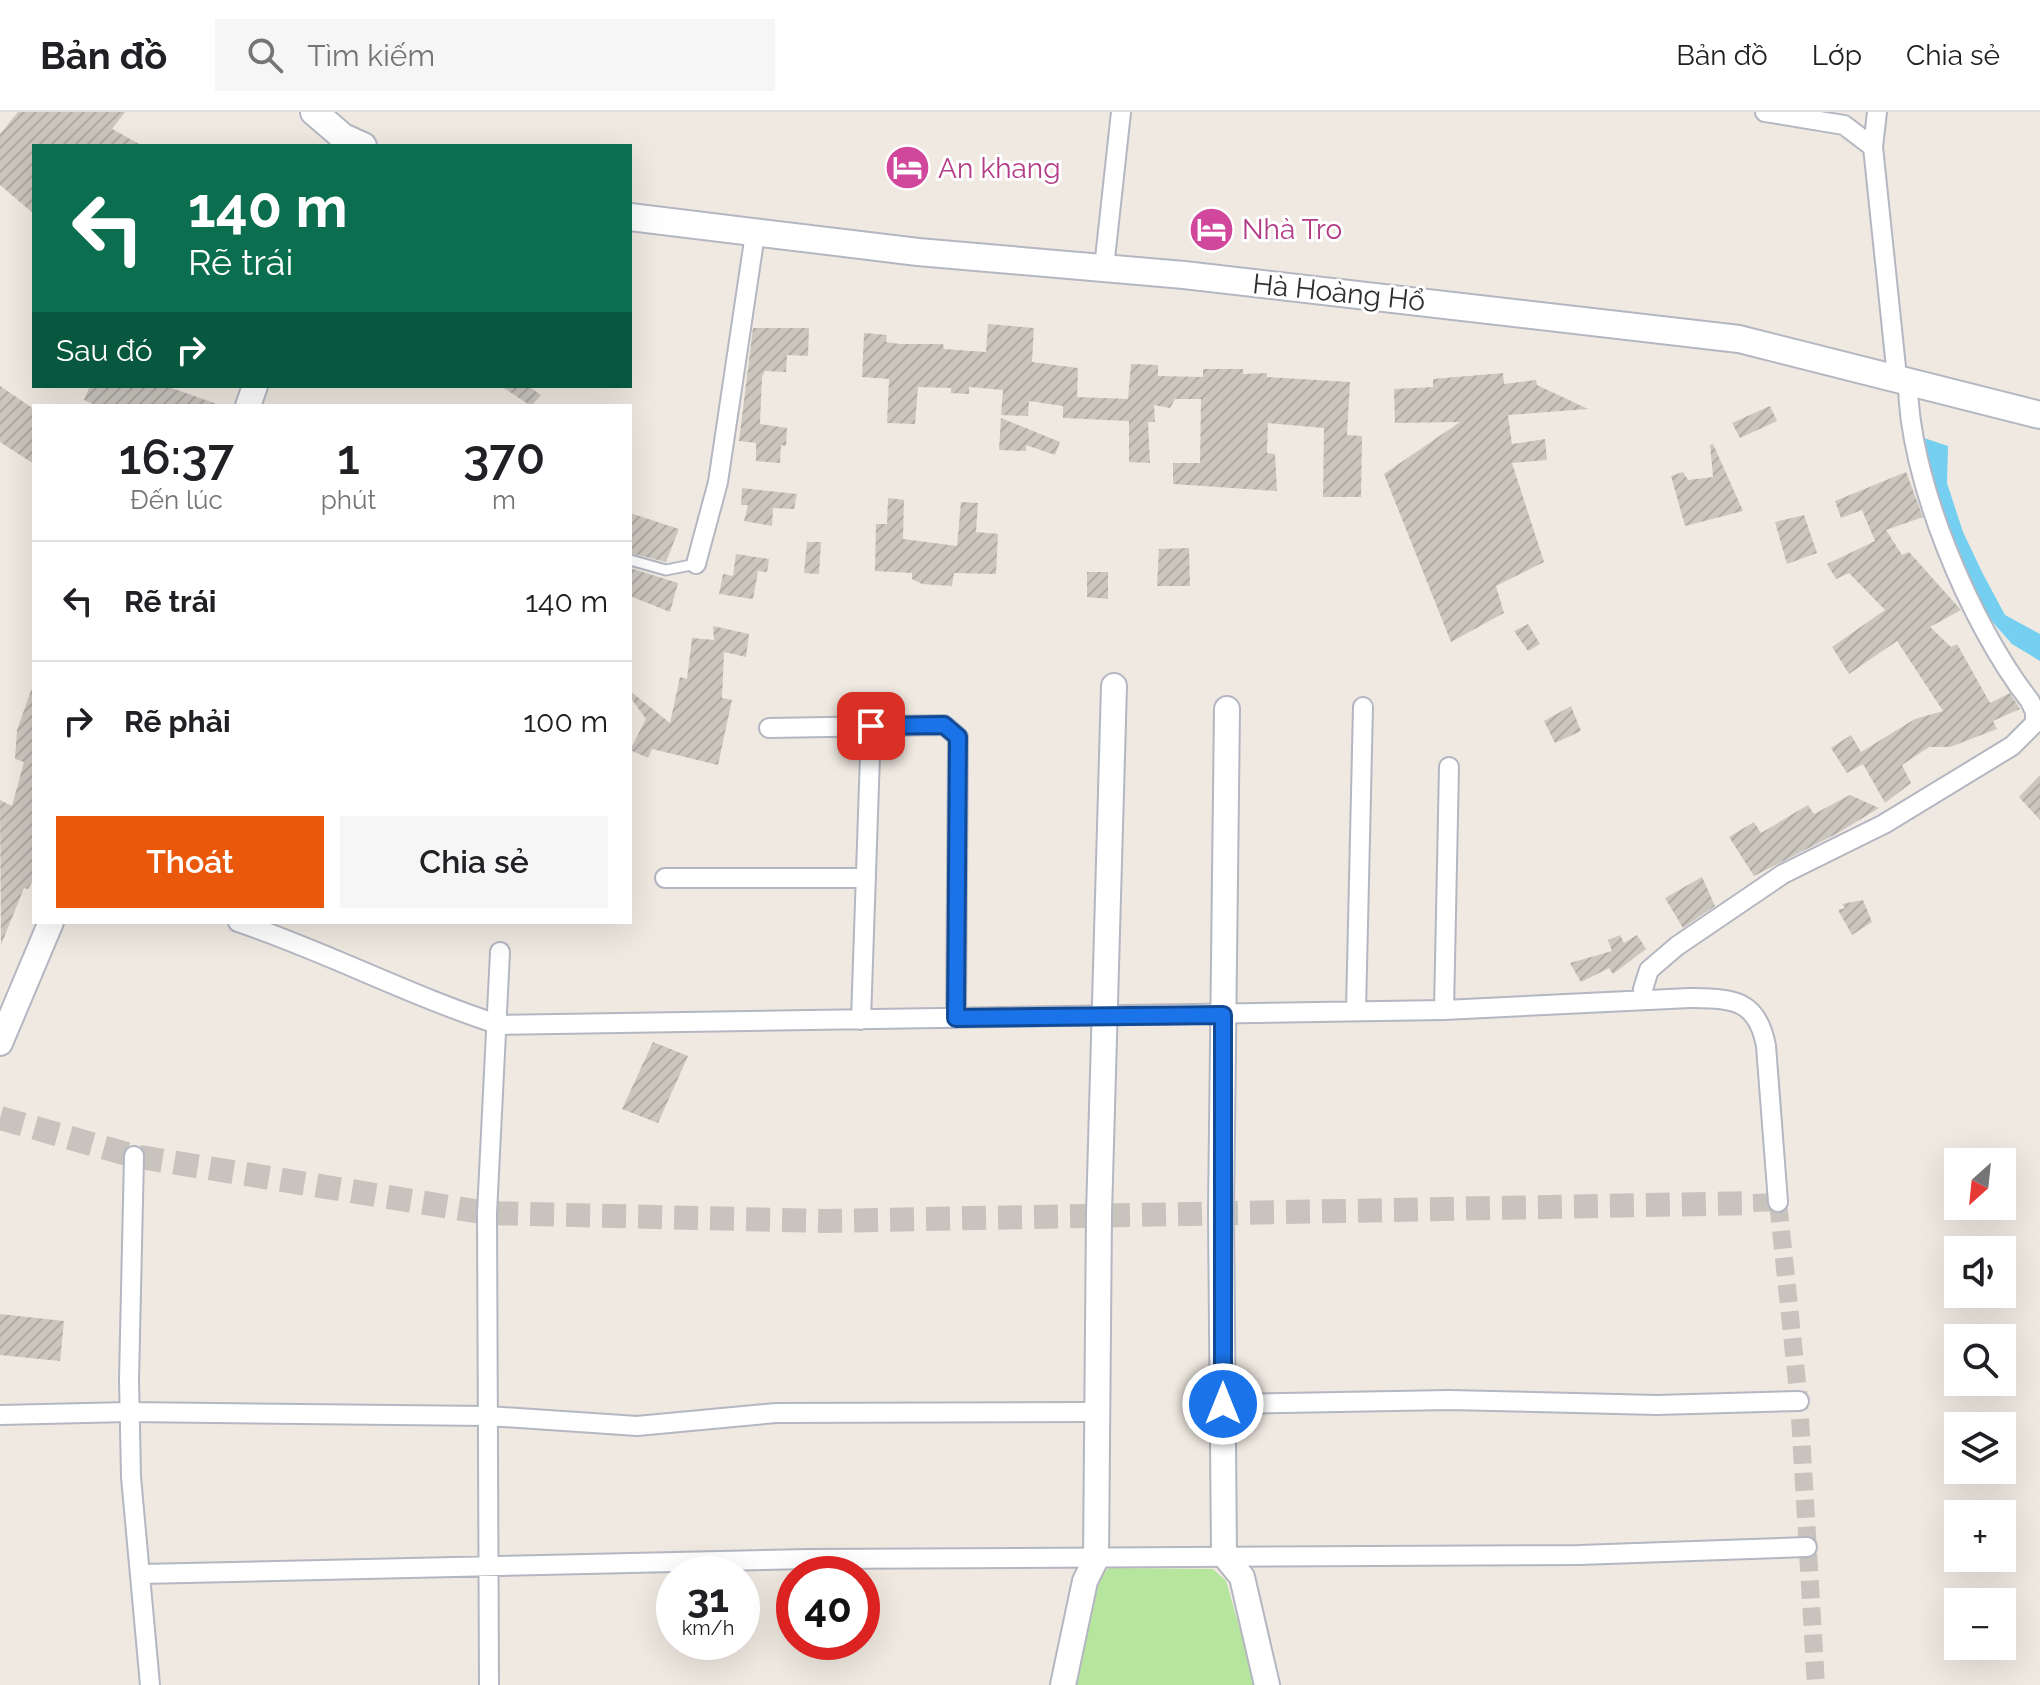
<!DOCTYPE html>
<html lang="vi">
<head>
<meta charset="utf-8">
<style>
  :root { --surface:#fff; --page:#f6f6f6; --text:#202124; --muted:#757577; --line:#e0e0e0; --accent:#ea580c }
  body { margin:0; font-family:Raleway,sans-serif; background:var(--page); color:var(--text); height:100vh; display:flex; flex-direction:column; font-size:30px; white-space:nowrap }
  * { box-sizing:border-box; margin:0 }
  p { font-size:26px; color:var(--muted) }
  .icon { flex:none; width:44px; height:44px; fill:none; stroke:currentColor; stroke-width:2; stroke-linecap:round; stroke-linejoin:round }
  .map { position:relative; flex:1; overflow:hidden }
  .panel { position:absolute; left:32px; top:292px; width:600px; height:520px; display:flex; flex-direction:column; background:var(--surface); border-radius:0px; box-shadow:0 8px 32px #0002 }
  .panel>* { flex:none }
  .guide { position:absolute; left:32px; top:32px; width:600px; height:244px; border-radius:0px; box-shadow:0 8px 32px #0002; background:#0b6e4f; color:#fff; overflow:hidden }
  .needle { width:52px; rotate:207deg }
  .buttons { position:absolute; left:1944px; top:1036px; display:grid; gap:16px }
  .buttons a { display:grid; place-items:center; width:72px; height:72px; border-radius:0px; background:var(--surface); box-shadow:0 8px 32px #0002; font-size:40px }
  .speed { position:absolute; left:656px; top:1444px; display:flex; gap:16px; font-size:40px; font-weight:700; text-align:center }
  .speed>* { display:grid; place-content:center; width:104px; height:104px; border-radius:50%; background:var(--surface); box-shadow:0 8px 32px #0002; line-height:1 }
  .speed small { font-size:20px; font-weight:400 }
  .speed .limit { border:12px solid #d22; background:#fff; color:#111 }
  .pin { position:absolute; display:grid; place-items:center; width:68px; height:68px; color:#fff; margin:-34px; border-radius:16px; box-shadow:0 4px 12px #0006 }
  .me { position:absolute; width:88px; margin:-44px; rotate:0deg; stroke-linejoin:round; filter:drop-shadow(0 0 6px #0008) }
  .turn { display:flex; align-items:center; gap:28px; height:168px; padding:0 24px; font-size:36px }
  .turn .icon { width:104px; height:104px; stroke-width:2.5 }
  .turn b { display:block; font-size:56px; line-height:68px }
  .then { display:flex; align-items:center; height:76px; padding:0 24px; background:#0003; gap:16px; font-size:30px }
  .eta { display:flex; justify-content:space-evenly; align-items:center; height:136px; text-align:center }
  .eta b { font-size:48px; font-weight:600; line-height:56px }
  .primary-button { display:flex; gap:16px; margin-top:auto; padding:16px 24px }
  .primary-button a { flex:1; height:92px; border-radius:0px; background:var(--accent); color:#fff; font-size:32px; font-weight:600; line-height:92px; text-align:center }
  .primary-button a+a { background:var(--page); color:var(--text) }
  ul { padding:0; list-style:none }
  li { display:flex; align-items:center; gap:24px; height:120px; padding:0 24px; border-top:2px solid var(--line) }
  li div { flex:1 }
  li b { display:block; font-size:30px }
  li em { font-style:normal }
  header { display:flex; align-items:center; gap:48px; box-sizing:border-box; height:112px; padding:0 40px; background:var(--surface); border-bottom:2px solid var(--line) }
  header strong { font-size:38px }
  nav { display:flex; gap:44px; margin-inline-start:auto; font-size:28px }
  .search { width:560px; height:72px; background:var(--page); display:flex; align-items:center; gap:20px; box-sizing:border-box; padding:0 28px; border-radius:0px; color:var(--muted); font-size:30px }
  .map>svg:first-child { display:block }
  .park { fill:#b6e59e }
  .water { fill:#75cff0 }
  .building { fill:url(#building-hatch) }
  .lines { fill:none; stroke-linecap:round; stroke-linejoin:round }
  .minor-tunnel { stroke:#c8c4bd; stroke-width:18; stroke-dasharray:18 9; stroke-linecap:butt }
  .tertiary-tunnel { stroke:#c8c4bd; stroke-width:24; stroke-dasharray:24 12; stroke-linecap:butt }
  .service-casing { stroke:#b4b7c1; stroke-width:13 }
  .minor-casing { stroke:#b4b7c1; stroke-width:22 }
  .tertiary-casing { stroke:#b4b7c1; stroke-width:28 }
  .secondary-casing { stroke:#b4b7c1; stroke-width:30 }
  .service { stroke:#fff; stroke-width:9 }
  .minor { stroke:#fff; stroke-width:18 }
  .tertiary { stroke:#fff; stroke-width:24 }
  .secondary { stroke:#fff; stroke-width:26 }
  .route-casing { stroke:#114b97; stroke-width:20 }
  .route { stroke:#1a73e8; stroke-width:14 }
  .labels { text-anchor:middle; stroke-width:6; stroke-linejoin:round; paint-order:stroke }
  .hotel-label { font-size:28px; fill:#b23c85; stroke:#fff; text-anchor:start }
  .street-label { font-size:28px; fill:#2e2e2e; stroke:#fff }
</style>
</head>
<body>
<header>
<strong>Bản đồ</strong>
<div class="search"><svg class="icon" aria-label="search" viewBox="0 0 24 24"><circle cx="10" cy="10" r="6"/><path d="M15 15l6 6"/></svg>Tìm kiếm</div>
<nav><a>Bản đồ</a><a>Lớp</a><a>Chia sẻ</a></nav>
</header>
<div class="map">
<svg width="2040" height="1573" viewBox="0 0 2040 1573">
  <defs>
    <pattern id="building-hatch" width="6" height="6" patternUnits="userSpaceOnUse" patternTransform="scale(2)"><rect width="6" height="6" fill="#cbc7bf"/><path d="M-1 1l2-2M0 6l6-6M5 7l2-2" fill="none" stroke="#afaba4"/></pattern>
  </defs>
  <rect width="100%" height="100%" fill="#efe9e1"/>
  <path class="park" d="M1109,1456L1213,1457L1226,1469L1256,1573H1071L1098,1466Z"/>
  <path class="water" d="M1924,326L1948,334L1947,371L1963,420L1983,462L2005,503L2040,522V549L2012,532L1981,497L1929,365Z"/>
  <path class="building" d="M18,0H125L112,17L143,34H34V102L0,73V22Z
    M988,212L1034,216L1032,250L1078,256L1077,285L1128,287L1131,252L1158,253V264L1203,265V257H1243V262L1267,261V265L1350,270L1347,323L1362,324L1361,385H1323L1324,316L1268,311L1267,341L1275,342L1277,379L1173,372V351H1200L1201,287H1175L1170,296L1154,293L1155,310H1148L1150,351L1129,350V309L1063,306V294L1029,289L1028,304L1001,303L1003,278L969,275V282L951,281V276L918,275L915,312L887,311L889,267L862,265L864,221L887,223L886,230L900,232H943L944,237L986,240Z
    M753,216H809L808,244L787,243L786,260L765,259L762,265L760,312L787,316L786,334L781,333L780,351L756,349V331L739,329Z
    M1503,261L1504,272L1536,268L1537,273L1588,297L1508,303L1512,332L1545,327L1547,348L1512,351L1544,450L1496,474L1504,501L1451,530L1384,362L1460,310L1395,311L1394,277L1433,275V267Z
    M0,274L34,297V352L0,330Z
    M90,274H166L217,292L97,294L84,288Z
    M501,274H528L541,283L531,294Z
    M1770,294L1777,309L1740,326L1732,311Z
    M1001,306L1060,330L1055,343L1026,333V339L999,338Z
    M1713,332L1743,399L1685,414L1671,364L1683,360L1688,368L1713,365L1710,333Z
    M1906,360L1923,405L1886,418L1902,443L1909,440L1961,498L1930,515L1951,535L1957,532L1990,591L2010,581L2020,597L1993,609L1997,617L1950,635H1929L1902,653L1911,671L1885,691L1863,652L1847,661L1831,636L1851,623L1861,640L1915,607L1943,599L1897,529L1849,562L1832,535L1885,498L1849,461L1836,467L1827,452L1875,429L1862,398L1841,406L1835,389Z
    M742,376L797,382L794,397L773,396L772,414L744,409L748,393H741Z
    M888,386L904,388L903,427L957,434L961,390L978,391L976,420L998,422L996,462L954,461L952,474L922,472L912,467V461L875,459L876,412H887Z
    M630,401L679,417L666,450L630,441Z
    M1804,403L1817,441L1787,452L1775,410Z
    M807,430H821L819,462L804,461Z
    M1189,436L1190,474H1157L1159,437Z
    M736,442L769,447L767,460L758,459L753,487L719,482L723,462L733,464Z
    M630,456L678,471L670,500L630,484Z
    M1087,460H1108V487L1087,485Z
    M1528,512L1540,532L1528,539L1514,519Z
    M713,514L749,522L746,545L724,540L722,586L732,588L718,653L652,637L648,646L630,638L646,607L630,585V579L670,611L680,565L687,567L692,526L714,528Z
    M32,576L34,767L28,777L24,776L1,833L0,688L12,694L24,650L15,647L17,618Z
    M1571,594L1581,619L1555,631L1544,609Z
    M2040,663V708L2019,685Z
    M1850,683L1879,696L1838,721L1754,764L1729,725L1754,710L1761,721L1808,693L1814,702Z
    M1702,765L1715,794L1683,816L1665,786Z
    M1863,788L1872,810L1852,823L1838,798L1845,796L1842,792Z
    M1620,823L1624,831L1637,823L1646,837L1613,862L1609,856L1581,870L1570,851L1612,839L1608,828Z
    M653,930L688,944L658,1011L622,997Z
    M0,1202L64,1209L60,1249L0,1243Z"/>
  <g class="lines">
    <path class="minor-tunnel" d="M1753,1091L1778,1090L1799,1289L1816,1573"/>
    <path class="tertiary-tunnel" d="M0,1006L134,1044L487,1101L824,1109L1753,1091"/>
    <defs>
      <path id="service" d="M630,448L666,458L696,452"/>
      <path id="minor" d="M1765,0L1844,13L1873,35
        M1877,0L1873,35L1897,265
        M1104,156L1121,0
        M696,452L718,370L755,122
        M769,616L944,613L958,625L956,906
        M665,766H866
        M238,810C327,840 410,884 500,913L1444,898L1449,655
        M1644,888L1643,877L1649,858L1677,834L1783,762L1884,712L2012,634L2035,611V600L2030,589C1971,514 1907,364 1908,268
        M1356,898L1363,595
        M1444,898L1690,886C1732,887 1757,886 1766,934L1778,1090
        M861,908L871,614
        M134,1044L129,1268L131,1365L150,1573
        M1223,1292L1449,1288L1657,1293L1799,1289
        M0,1303L129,1300L488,1304L637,1314L776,1301L1096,1300
        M140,1462L808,1447L1579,1443L1807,1435
        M489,1573L487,1101L500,840"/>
      <path id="tertiary" d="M248,294L255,274
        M1227,597L1221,1100L1224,1443L1242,1465L1267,1573
        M0,931L51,810
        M1063,1573L1085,1469L1096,1447L1099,1102L1114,574"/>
      <path id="secondary" d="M314,0L343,25L363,34
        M630,105L918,140L1184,163L1739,227L2040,303"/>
    </defs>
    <use href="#service" class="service-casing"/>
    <use href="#minor" class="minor-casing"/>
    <use href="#tertiary" class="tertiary-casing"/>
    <use href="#secondary" class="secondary-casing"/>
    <use href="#service" class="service"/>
    <use href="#minor" class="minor"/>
    <use href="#tertiary" class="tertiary"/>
    <use href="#secondary" class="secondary"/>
  </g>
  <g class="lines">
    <defs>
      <path id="route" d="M871,614L944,613L958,625L956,906L1223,903V1292"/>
    </defs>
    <use href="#route" class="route-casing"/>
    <use href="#route" class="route"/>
  </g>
  <defs>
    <symbol id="hotel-disc" viewBox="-11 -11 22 22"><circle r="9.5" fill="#d1479c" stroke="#fff"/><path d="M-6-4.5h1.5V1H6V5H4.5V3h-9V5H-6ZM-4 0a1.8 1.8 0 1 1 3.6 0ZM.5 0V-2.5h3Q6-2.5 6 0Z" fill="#fff"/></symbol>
  </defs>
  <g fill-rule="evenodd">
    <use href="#hotel-disc" x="882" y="30" width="51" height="51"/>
    <use href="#hotel-disc" x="1186" y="92" width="51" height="51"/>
  </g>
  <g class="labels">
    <g class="hotel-label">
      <text x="938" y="66">An khang</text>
      <text x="1242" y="127">Nhà Tro</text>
    </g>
    <g class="street-label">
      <text transform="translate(1339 180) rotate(6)" y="10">Hà Hoàng Hổ</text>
    </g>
  </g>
</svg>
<div class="buttons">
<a><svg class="needle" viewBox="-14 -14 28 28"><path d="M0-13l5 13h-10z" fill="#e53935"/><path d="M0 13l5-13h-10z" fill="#757577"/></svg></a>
<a><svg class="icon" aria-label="sound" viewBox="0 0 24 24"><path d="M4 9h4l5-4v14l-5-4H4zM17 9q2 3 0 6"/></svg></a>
<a><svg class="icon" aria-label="search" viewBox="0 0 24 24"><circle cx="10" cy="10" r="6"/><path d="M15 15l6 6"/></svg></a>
<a><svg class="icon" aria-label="layers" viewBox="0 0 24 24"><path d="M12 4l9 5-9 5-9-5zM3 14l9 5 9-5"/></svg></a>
<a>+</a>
<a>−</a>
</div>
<div class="speed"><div>31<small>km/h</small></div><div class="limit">40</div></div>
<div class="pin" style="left:871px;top:614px;background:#d93025"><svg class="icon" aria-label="arrive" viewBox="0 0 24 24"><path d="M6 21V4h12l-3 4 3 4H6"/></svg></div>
<svg class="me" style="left:1223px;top:1292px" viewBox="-20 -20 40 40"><circle r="17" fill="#1a73e8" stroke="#fff" stroke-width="3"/><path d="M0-11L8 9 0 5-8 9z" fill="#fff"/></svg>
<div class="guide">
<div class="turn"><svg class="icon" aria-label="left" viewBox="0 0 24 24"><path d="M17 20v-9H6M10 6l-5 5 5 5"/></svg><div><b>140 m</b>Rẽ trái</div></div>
<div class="then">Sau đó<svg class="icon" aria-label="right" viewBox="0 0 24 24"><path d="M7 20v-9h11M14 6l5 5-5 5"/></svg></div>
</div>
<section class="panel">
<div class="eta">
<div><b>16:37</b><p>Đến lúc</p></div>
<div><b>1</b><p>phút</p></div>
<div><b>370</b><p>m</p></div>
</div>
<ul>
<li><svg class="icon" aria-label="left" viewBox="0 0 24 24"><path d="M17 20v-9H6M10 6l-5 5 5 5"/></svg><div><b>Rẽ trái</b></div><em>140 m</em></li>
<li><svg class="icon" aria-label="right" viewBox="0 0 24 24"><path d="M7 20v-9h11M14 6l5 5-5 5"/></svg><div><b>Rẽ phải</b></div><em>100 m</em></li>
</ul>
<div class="primary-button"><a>Thoát</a><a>Chia sẻ</a></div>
</section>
</div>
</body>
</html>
